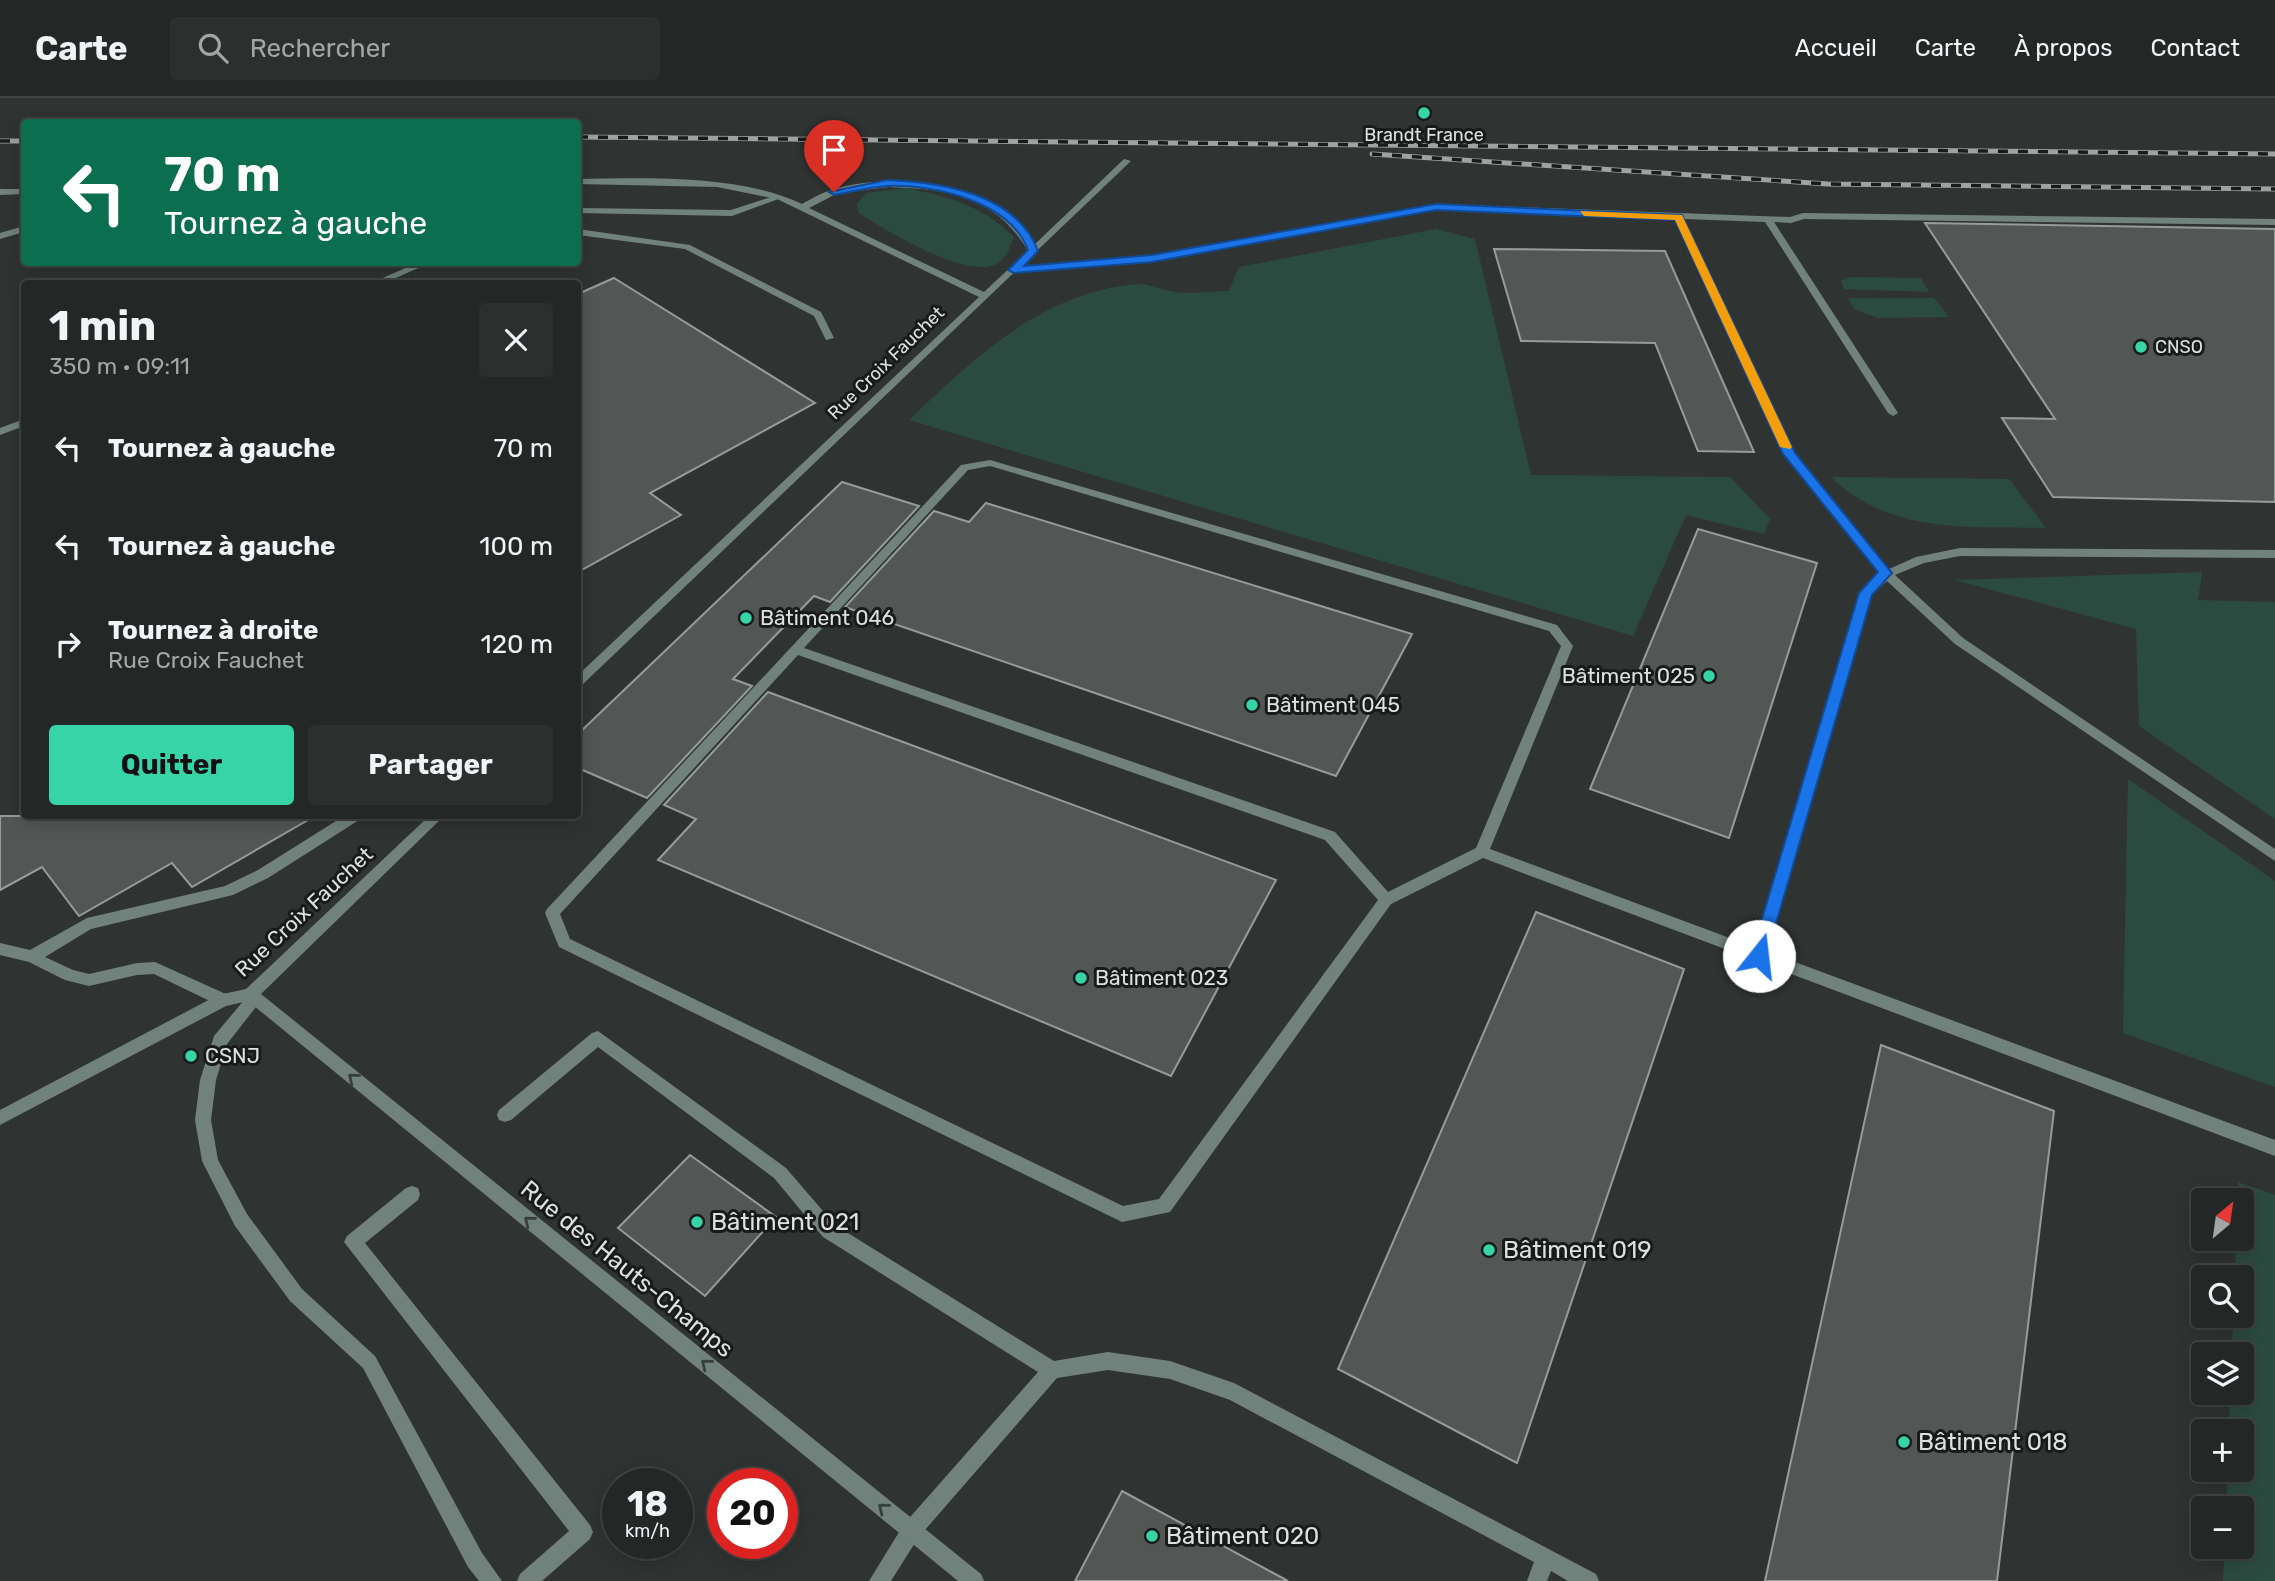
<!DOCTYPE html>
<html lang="fr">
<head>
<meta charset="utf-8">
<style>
  :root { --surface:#232726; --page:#2b2f2e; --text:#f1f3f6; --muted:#a3a5a7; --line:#404443; --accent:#36d4a7 }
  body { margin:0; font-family:Rubik,sans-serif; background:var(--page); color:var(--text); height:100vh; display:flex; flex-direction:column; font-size:26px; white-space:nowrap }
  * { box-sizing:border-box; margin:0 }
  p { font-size:23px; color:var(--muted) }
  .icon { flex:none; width:38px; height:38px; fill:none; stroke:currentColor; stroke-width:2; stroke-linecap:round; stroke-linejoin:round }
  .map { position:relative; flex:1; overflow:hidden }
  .drawer { position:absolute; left:21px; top:182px; width:560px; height:539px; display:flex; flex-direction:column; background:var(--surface); border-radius:7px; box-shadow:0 4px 18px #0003,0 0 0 2px var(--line) }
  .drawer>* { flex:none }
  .banner { position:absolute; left:21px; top:21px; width:560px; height:147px; border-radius:7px; box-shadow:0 4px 18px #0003,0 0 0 2px var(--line); background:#0b6e4f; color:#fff; overflow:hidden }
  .needle { width:46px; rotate:29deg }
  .fabs { position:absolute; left:2191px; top:1090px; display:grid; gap:14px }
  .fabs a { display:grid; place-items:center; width:63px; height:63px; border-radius:7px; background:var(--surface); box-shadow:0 4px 18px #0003,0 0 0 2px var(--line); font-size:35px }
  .speed { position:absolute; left:602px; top:1370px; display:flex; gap:14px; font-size:35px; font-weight:700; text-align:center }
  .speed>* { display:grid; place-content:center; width:91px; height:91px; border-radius:50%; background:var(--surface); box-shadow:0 4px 18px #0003,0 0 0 2px var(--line); line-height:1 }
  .speed small { font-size:18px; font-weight:400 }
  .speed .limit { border:10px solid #d22; background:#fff; color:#111 }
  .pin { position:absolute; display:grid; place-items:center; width:60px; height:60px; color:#fff; margin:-72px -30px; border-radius:50% 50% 50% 0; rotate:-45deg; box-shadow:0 0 7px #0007 }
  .pin .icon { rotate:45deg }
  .me { position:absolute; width:77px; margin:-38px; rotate:16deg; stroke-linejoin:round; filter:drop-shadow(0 0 5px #0008) }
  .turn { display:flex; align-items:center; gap:24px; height:147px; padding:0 28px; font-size:32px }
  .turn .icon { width:91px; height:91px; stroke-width:2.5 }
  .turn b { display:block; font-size:49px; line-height:60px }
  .round { display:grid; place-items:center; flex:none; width:74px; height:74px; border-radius:7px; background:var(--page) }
  .head { display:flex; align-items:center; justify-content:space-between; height:119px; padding:0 28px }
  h1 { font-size:42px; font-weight:700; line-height:52px }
  .primary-button { display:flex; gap:14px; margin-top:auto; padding:14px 28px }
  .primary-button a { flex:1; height:80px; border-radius:7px; background:var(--accent); color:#111; font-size:28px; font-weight:700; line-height:80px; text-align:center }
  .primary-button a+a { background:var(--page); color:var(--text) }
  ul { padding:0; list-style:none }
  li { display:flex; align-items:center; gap:21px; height:98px; padding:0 28px }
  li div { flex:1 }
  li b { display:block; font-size:26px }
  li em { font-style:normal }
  header { display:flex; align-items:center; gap:42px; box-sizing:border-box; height:98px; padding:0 35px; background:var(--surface); border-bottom:2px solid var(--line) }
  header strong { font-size:33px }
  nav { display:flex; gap:38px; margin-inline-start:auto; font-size:24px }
  .search { width:490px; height:63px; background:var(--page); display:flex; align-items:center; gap:18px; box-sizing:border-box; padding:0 24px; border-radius:7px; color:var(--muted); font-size:26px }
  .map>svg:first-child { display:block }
  .green { fill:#2c4b40 }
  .building { fill:#525755; stroke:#959c99; stroke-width:2 }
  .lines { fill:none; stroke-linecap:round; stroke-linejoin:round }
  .service { fill:#70827b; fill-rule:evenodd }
  .minor { fill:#70827b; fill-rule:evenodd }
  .rail-casing { stroke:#9ea2a0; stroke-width:5 }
  .rail { stroke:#191b1a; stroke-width:3.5; stroke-dasharray:10; stroke-linecap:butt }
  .oneway { stroke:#373f3c }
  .route { fill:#1a73e8; stroke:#114b97; stroke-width:2 }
  .slow { fill:#f59e0b }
  .poi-dot { fill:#36d4a7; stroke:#191b1a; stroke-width:2.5 }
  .labels { text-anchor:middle; stroke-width:6; stroke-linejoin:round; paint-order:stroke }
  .far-poi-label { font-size:18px; fill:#dde1df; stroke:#191b1a }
  .far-street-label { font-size:18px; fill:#dde1df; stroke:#191b1a }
  .poi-label { font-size:21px; fill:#dde1df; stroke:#191b1a; text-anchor:start }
  .street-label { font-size:21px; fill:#dde1df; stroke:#191b1a }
  .near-poi-label { font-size:24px; fill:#dde1df; stroke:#191b1a; text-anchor:start }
  .near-street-label { font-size:24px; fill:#dde1df; stroke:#191b1a }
</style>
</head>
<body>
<header>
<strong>Carte</strong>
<div class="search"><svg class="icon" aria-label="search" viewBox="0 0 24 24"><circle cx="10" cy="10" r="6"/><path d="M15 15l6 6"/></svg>Rechercher</div>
<nav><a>Accueil</a><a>Carte</a><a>À propos</a><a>Contact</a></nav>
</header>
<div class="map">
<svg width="2275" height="1483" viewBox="0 0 2275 1483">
  <rect width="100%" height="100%" fill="#2f3432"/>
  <path class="green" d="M906,90C950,99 981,107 1014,139C1010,149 1007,161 996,166C967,182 885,132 859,115L857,106L866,95Z
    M1436,131L1475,141L1531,377L1730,379L1770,421L1764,436L1686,417L1633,538L909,322C974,260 1043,193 1139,186C1149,186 1160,191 1170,193C1188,197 1210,193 1229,193L1239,169Z
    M1851,179L1921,180L1929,194L1844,191L1841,183Z
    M1848,200H1934L1949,219L1878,220L1854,211Z
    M1831,379L2009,381L2046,430C1968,428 1891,437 1831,379Z
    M2202,474L2198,502L2275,504V721L2139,628L2136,531L1955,482Z
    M2128,681L2275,783V989L2123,935Z
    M2238,1084L2275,1097V1483H2223L2225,1449H2242V1410H2226L2228,1372H2242V1334L2229,1333L2230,1295H2242V1256H2232L2233,1218H2242V1180L2235,1179L2236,1141H2242Z"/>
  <path class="building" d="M1925,125L2275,131V404L2053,399L2002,320L2055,321Z
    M1494,151L1665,153L1754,354L1698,353L1655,245L1521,243Z
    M614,180L815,305L650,395L681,417L578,474V196Z
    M842,384L919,408L830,504L814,498L733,581L752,588L647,700L578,670V636Z
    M986,405L1412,536L1336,678L845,509L934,413L969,424Z
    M1698,431L1817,465L1729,740L1590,691Z
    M768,594L1276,782L1171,978L658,762L696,721L664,707Z
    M0,718H315L192,789L172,765L79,818L42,769L0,792Z
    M1536,814L1684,871L1517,1365L1338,1271Z
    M1881,947L2054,1013L1997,1483H1765Z
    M690,1057L776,1119L705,1198L618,1130Z
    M1122,1393L1288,1483H1075Z"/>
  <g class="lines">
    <path class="service" d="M777,97L784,99L732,118L578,115V110L731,112Z
      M1436,106L1790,119L1803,115L2275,121V127L1804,121L1791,125L1774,124L1898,315L1893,318L1888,315L1765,124L1684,121L1794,355L1889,471L1916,459L1960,450L2275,452V460L1960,458L1924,465L1895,477L1963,540L2275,751V763L1955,546L1887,483L1872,497L1768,854L2275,1042V1058L1483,760L1391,806L1170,1114L1122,1124L559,849L545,815L547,811L961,367L990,362L1557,527L1573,548L1490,751L1754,849L1860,495L1881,476L1784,356L1675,120L1436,112L1152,163L1014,175L1009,172L1014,169L1152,157ZM990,368L1549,533L1561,548L1476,750L1388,794L1335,734L804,550L968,372ZM798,557L1325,742L1378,802L1159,1101L1123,1108L570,841L560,816Z
      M24,128V134L0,141V135Z
      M578,131L690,147L821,214L834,240L826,242L814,218L685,151L578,137Z
      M419,164H432L382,186H369Z
      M24,321V328L0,337V330Z
      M344,718H361L359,722L268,780L233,797L91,831L45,859L73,872L89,876L137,865L155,864L228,897L231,902L228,907L223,908L218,907L154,876L137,877L89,888L65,882L29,864L0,857V845L30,852L87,820L225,788L258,772Z
      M255,894L260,895L263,900L227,946L216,982L211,1022L218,1062L247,1116L302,1191L375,1258L482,1455L502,1483H479L468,1469L363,1270L290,1203L235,1128L202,1063L195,1022L200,982L214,938L250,895Z
      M598,933L786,1070L835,1127L1054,1263L1108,1254L1170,1263L1234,1285L1596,1476L1599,1483H1568L1551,1473L1547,1483H1527L1534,1464L1230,1302L1170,1281L1108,1272L1057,1280L918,1440L891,1483H869L904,1426L1038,1274L823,1139L774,1080L598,949L511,1022L505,1024L499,1022L497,1017L499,1012L592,935Z
      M412,1088L418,1090L420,1096L418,1102L365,1145L590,1427L593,1434L590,1441L542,1483H517L520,1476L569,1433L344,1144L347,1138L406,1090Z"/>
    <path class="minor" d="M1124,61L1131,63L582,587L578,588V577L979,199L777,101L717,89L578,86V81C647,80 739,76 802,106C811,101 821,95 831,92C880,76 959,82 1003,111C1017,120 1026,133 1034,147ZM889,89C948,91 996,98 1028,153L984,194L809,110L838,95Z
      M0,91H24V96L0,97Z
      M429,718H444L261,896L981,1476L984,1483H958L248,903L226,908L0,1027V1012L218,897L246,891Z"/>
    <defs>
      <path id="rail" d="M578,39L2275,56
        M0,43H24
        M1372,56L1828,86L2275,91"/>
    </defs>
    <use href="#rail" class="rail-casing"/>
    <use href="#rail" class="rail"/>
  </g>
  <defs><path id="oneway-chevron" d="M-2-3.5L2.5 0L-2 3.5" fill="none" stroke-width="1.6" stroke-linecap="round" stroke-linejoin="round" transform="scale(1.75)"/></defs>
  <g class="oneway">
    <use href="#oneway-chevron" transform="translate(353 980) rotate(-141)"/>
    <use href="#oneway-chevron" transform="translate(529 1123) rotate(-141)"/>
    <use href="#oneway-chevron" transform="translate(706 1266) rotate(-141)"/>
    <use href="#oneway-chevron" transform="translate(883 1410) rotate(-141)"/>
  </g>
  <path class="route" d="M887,82C941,84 1017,96 1038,153L1024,168L1152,157L1436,106L1682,117L1795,355L1892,475L1872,497L1765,863H1753L1751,858L1859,495L1878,474L1783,356L1675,122L1436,112L1152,164L1014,175L1008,172L1028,152C1010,104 935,86 888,88C870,89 851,94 834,97L829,94Z"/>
  <path class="slow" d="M1580,113L1682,117L1792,349L1790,351L1780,349L1675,122L1584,118Z"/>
  <g class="poi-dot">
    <circle cx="1424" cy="15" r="7"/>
    <circle cx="2141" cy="249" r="7"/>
    <circle cx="746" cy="520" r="7"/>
    <circle cx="1709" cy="578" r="7"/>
    <circle cx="1252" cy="607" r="7"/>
    <circle cx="1081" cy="880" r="7"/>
    <circle cx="191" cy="958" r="7"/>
    <circle cx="697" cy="1124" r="7"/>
    <circle cx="1489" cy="1152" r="7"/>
    <circle cx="1904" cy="1344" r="7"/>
    <circle cx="1152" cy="1438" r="7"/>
  </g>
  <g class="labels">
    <g class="far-poi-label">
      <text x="1424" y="43">Brandt France</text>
      <text x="2155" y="255" text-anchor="start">CNSO</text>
    </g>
    <g class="far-street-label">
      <text transform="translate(886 265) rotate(-44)" y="6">Rue Croix Fauchet</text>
    </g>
    <g class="poi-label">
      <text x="760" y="527">Bâtiment 046</text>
      <text x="1695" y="585" text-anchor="end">Bâtiment 025</text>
      <text x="1266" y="614">Bâtiment 045</text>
      <text x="1095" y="887">Bâtiment 023</text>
      <text x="205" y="965">CSNJ</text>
    </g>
    <g class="street-label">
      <text transform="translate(304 814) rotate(-43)" y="7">Rue Croix Fauchet</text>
    </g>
    <g class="near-poi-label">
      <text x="711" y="1132">Bâtiment 021</text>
      <text x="1503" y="1160">Bâtiment 019</text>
      <text x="1918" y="1352">Bâtiment 018</text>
      <text x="1166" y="1446">Bâtiment 020</text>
    </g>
    <g class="near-street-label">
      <text transform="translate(627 1171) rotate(39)" y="8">Rue des Hauts-Champs</text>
    </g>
  </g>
</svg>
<div class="fabs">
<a><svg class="needle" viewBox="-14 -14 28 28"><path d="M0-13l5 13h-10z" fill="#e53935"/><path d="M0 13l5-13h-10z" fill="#a3a5a7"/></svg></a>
<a><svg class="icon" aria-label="search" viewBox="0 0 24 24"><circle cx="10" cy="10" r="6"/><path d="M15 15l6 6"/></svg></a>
<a><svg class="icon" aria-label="layers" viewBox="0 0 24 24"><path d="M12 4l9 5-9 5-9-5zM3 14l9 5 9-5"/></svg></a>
<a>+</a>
<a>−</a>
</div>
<div class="speed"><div>18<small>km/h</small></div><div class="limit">20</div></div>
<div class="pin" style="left:834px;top:94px;background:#d93025"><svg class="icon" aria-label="arrive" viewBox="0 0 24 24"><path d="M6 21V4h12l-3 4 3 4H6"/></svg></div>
<svg class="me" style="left:1759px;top:858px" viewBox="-20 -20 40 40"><circle r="19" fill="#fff"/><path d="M0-13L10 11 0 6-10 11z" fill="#1a73e8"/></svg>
<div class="banner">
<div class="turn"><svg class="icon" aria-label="left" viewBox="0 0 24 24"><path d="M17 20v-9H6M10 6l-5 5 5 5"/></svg><div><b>70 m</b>Tournez à gauche</div></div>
</div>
<section class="drawer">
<div class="head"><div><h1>1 min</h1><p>350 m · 09:11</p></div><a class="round"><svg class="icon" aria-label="close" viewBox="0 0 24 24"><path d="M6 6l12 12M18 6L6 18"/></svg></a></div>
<ul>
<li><svg class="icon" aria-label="left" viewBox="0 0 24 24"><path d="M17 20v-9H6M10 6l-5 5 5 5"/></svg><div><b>Tournez à gauche</b></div><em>70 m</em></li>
<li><svg class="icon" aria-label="left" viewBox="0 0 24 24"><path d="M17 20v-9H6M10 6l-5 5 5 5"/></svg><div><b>Tournez à gauche</b></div><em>100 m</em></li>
<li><svg class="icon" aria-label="right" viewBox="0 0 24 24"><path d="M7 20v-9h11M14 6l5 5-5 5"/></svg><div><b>Tournez à droite</b><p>Rue Croix Fauchet</p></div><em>120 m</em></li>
</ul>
<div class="primary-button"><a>Quitter</a><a>Partager</a></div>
</section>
</div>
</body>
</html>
